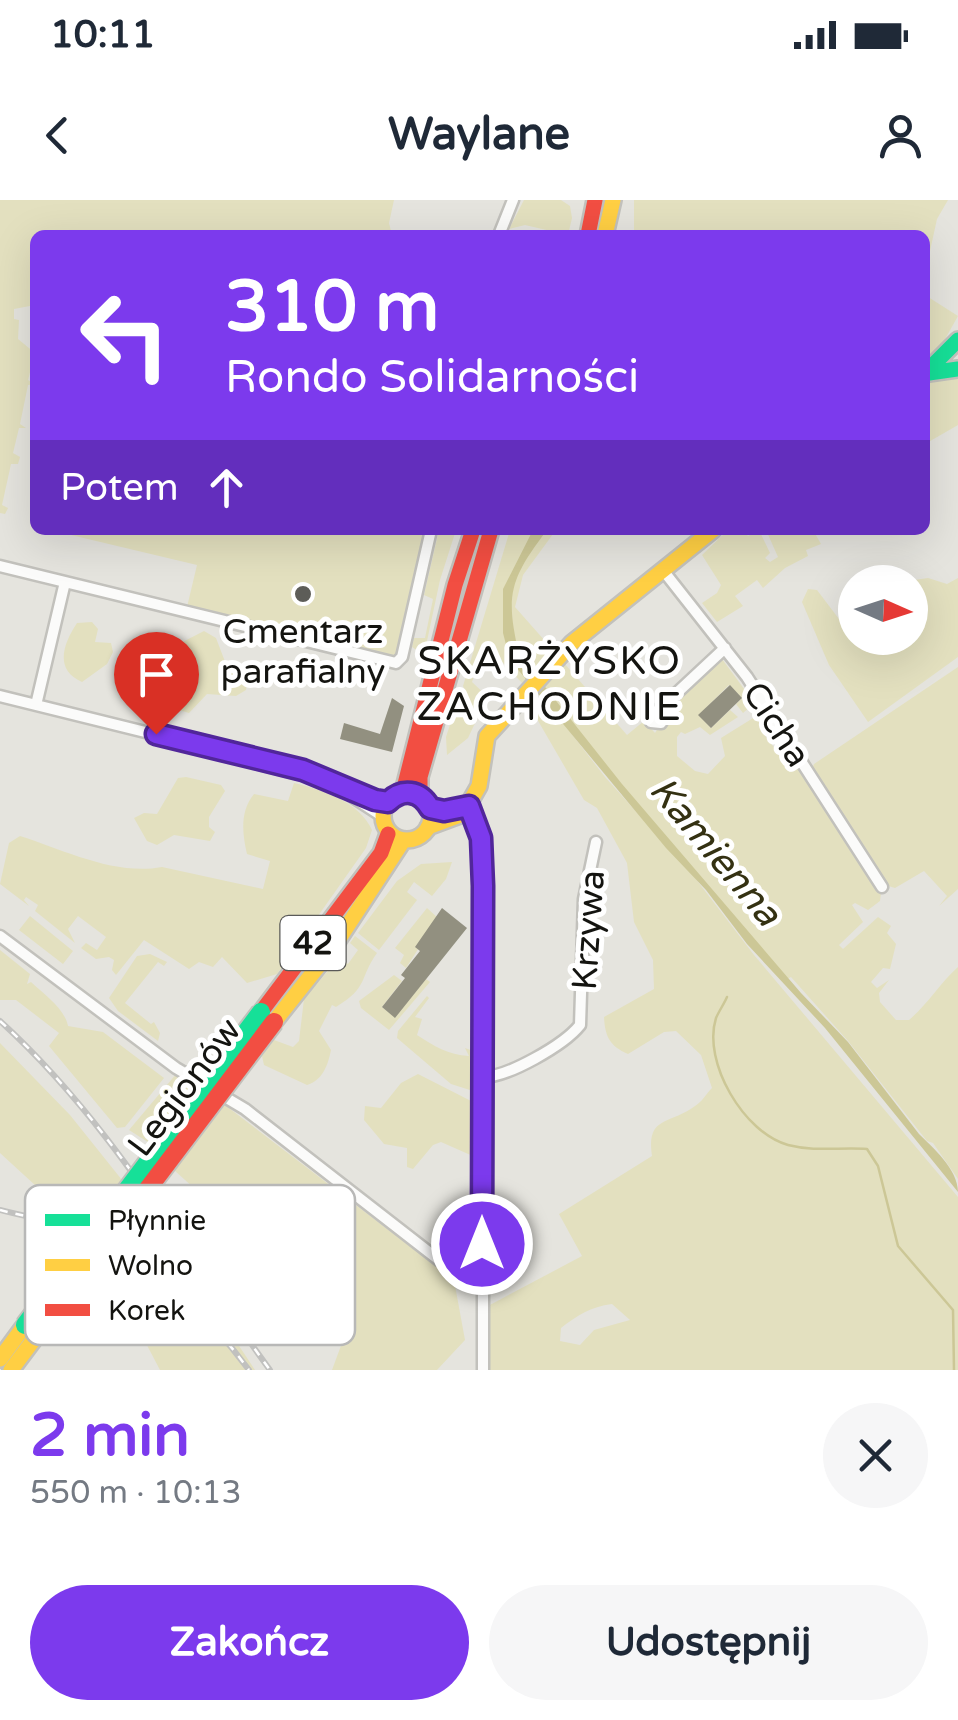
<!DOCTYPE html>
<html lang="pl">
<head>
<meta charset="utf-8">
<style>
  :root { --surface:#fff; --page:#f6f6f7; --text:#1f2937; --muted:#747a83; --accent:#7c3aed }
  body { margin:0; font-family:"Varela Round",sans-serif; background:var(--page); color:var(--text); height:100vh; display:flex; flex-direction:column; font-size:38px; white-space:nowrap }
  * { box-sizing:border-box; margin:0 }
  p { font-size:32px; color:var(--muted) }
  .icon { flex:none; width:55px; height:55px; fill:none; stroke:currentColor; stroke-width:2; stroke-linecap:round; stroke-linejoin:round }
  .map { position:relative; height:1170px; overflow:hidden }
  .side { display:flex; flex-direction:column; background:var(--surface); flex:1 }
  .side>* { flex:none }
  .banner { position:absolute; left:30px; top:30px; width:900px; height:305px; border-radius:15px; box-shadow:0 10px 40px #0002; background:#7c3aed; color:#fff; overflow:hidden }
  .needle { width:65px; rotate:93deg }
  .controls { position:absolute; left:838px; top:365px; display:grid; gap:20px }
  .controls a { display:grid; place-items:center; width:90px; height:90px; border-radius:50%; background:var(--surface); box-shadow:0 10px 40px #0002; font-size:50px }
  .pin { position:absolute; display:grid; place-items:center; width:85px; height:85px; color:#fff; margin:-102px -42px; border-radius:50% 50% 50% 0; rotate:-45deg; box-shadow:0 0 10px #0007 }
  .pin .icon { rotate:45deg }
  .me { position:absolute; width:110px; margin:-55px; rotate:0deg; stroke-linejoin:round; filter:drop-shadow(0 0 8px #0008) }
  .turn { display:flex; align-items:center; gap:35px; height:210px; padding:0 30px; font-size:45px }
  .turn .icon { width:130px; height:130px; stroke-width:2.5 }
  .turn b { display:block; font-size:70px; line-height:85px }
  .then { display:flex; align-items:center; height:95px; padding:0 30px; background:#0003; gap:20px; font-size:38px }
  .round { display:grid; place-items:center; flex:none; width:105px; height:105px; border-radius:52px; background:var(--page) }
  .summary { display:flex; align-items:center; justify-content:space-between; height:170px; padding:0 30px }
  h1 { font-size:60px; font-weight:700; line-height:75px; color:var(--accent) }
  .primary-button { display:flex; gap:20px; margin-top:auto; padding:20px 30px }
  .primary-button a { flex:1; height:115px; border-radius:60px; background:var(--accent); color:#fff; font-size:40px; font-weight:700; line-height:115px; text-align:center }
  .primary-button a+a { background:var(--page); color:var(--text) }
  .status { display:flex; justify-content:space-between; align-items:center; height:70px; padding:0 50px; background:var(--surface); direction:ltr }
  .status svg { height:28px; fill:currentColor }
  header { display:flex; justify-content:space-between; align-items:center; height:130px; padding:0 30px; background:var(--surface); font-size:45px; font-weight:700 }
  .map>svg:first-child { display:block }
  .green { fill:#e3e0bf; fill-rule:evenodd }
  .water { fill:#ccc796 }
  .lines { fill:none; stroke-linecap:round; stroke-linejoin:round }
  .stream { stroke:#ccc796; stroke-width:2.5 }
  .building { fill:#929080 }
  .street-casing { stroke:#c2c1bc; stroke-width:15 }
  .fast-casing { stroke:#c2c1bc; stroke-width:20 }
  .slow-casing { stroke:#c2c1bc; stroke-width:20 }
  .jam-casing { stroke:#c2c1bc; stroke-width:20 }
  .street { stroke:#fbfbfa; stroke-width:10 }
  .fast { stroke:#16e098; stroke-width:15 }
  .slow { stroke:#ffcf43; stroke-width:15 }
  .jam { stroke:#f24e42; stroke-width:15 }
  .rail-casing { stroke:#c1c1bf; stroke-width:6 }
  .rail { stroke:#fff; stroke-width:2.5; stroke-dasharray:8; stroke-linecap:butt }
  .fast-bridge-casing { stroke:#c2c1bc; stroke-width:22; stroke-linecap:butt }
  .jam-bridge-casing { stroke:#c2c1bc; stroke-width:22; stroke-linecap:butt }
  .fast-bridge { stroke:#16e098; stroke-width:18 }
  .jam-bridge { stroke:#f24e42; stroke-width:18 }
  .route-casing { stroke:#51269a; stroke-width:25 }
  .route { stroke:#7c3aed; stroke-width:18 }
  .poi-dot { fill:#5d5d58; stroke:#fff; stroke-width:4 }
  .labels { text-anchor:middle; stroke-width:10; stroke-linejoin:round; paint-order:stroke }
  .shield { fill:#fff; stroke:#5a5a58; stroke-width:2.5 }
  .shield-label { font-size:32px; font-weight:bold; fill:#141410 }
  .poi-label { font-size:35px; fill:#141410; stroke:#fff }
  .street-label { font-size:35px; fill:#141410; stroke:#fff }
  .water-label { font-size:38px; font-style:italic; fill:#343112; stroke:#fff }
  .quarter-label { font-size:40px; letter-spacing:2.5px; fill:#141410; stroke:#fff }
  .key { fill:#fff; stroke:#b8b8b7; stroke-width:2.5 }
  .key-label { font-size:28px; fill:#141410 }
</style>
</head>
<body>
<div class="status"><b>10:11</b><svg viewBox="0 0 49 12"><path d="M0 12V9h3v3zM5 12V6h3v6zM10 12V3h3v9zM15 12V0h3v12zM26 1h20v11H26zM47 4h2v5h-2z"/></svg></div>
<header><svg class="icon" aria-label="back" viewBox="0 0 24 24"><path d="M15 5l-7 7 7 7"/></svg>Waylane<svg class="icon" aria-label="person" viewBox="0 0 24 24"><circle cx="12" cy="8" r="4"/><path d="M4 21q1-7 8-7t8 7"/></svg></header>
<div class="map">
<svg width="958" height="1170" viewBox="0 0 958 1170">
  <rect width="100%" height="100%" fill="#e5e4de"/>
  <path class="green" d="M0,0H394L389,23L392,35H35V105L14,109V119L19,120L18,139L35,153L28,180L35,184L28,185L20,224L26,228H19L13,253L20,257L18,264H11L2,305L8,308L5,314L0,313Z
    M524,0H561L570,6L572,18L568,35L525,25L509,29Z
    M634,0H948L937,19L925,74V35H634Z
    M925,95L958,116L944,141L926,159Z
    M944,175H958V225L925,244V181Z
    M50,330H410L424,333L396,459L187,407L197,365Z
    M439,330H456L440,380L424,455L412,447L414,438H425L433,399L424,395Z
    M510,330H556L523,375L515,407L553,450L522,483L485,444L472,482L489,498L476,513L463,486Z
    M728,330H743L748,336L759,330L770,353L765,358L770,362L778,357L766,330H813L821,344L806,350L808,356L785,368L763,388L757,380L735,396L743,406L717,422L702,403L717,393L721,385L702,355Z
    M928,378L947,384L958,378V457L868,522L829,465L802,402L808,389L817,390L842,423L855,417V438H910V382H900Z
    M92,422L98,429L95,442L111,443L113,452L107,464L82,482C54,470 63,444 77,423Z
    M204,431L216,438L229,472L248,478L246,490L236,496L207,494L189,513L139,498L142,473L137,459L141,450L163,452Z
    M722,459L750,497V507L743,513L736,504L742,498L729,485L699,515L711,528L730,510L738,517L710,535L700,527L685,534L681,532L677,537V556L695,571L708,574L725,556L721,538L758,515L770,520L763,533L779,554L792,553L881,693L880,701L868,710L855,703L852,705L863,722L839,745L843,749L878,717L891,726L887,733L896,744L890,769L883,768L871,782L877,788L889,780L879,793L880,802L896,820H909C929,803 939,784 958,767V979L933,943L927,941L848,841L791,777L785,780L599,558L543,485L564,463L627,535L644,521L655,533L680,495Z
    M958,467V689L939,706L947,696L924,671L895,688L885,685L812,569L814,564Z
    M464,496L472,511H466V516L473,514L470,520L476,521L468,538L447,555L446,537L459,497Z
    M537,498L553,510L605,577L692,674L754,755L958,997V1170H489L488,1106L582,1056L559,1014L652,956C646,916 669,925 695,906C702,902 706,894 712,888L701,855L676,831L664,832L628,854C610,846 605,837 604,817L654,789L653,760L634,722L627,663L597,608L584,600L530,507ZM612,1104L630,1120L594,1130L580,1145L560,1141L561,1128C578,1115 590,1107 612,1104Z
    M186,577L221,585L225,591L209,617V627L215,632L210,641L174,635L157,645L147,641L134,618L144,613L157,614L178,578Z
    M294,583C322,590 359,601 372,630L366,648L277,774L247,783L222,757L213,767L199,762L189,769L144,740L116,775L112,770L114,760L109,757L96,759L81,748L86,743L97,750L106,737L78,716L68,729L75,743L35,711L38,705L26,697L24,700L29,706L0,684L9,643L20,636C64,650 115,676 162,667L263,689L270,661L247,654C242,633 240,611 254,594L288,601Z
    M452,662L446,679L432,696L414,682L407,692L417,700L379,750L358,733L397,681L421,664Z
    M427,708L438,718L406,768L400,763L404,755L395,748Z
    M30,716L73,751L63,764L19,730Z
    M355,736L377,753C359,778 369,787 336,807L332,805L319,831L331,850C328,865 323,880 307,885L264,865L262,856L274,840L293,847L299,841L304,799L339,758L348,764L358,750L350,743Z
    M0,750L30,774L27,784L31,782C44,794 65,809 68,826L103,832L164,878L125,927L117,928L49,846L59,833L16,800H0Z
    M150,754L167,762L164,766L158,762L125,803L151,824L154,822L160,833L158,841L118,811L109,798L137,756Z
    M394,775L402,781L382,807L395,817L426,779L430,782L389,830L361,808L359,801Z
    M427,796L429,798L415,817L422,819L417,835C434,846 448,855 469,856L465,848L476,852L478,887L473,891L451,884L397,838L398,831Z
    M0,843L70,915L122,980L72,1044L35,1014L48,997L0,953Z
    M177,873L196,884L151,944L129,930Z
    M418,874L475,903V957L441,942L433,945L413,969L407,967V948L384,944L364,920L365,906L381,908L401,883Z
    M225,905L454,1080L465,1140L437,1170H332L342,1143L339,1121L329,1115L320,1127L314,1128L303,1102L312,1084L272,1026L263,1032L258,1019L239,996L224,994L206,999L174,970Z
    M145,1004L255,1170H160L139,1130L87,1093L90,1082L103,1070L99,1066Z"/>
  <path class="water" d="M533,330H547C510,379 505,395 519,454L622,584L801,793L848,842L919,934C932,947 958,969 958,992L825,828L747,744L706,690L666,648L510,460L503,433V389Z"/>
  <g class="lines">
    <path class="stream" d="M727,797C724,804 719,811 716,818C702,862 744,933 788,945C815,952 841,947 867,949L878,966L898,1046L953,1110L954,1170"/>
  </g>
  <path class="building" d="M730,485L742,498L711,528L698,515Z
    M392,498L404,506L392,552L340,539L344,523L380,534Z
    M442,708L467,728L395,818L382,807L405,778L401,775L420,751L415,747Z"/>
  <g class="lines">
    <defs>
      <path id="street" d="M499,35L513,0
        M0,366L396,463L402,457L431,330
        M662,369L747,477L882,687
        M0,496L303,571L322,577L382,616
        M666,503L651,516V522L661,523L666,515V503L725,448
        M36,505L65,382
        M350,591L388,602
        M469,605L481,638L483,687L482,1044L478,1061L483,1076V1170
        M0,736L176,868L245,909L439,1060L462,1068L478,1061
        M483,877C508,877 564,845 580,825L584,699L596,642"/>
      <path id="fast" d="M925,173L958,140
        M929,173L958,169"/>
      <path id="slow" d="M605,35L613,0
        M383 616a24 24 0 1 1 48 0a24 24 0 1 1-48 0Z
        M428,627L463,614L479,586L487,536L572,443L713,330
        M274,822L335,745L403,641
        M0,1159L25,1125
        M11,1170L38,1134"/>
      <path id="jam" d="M588,35L595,0
        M403,592L455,385L473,330
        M420,596V577L491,330
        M430,608L444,611L469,605
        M261,812L381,653L388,634"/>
    </defs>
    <use href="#street" class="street-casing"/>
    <use href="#fast" class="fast-casing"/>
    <use href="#slow" class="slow-casing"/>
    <use href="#jam" class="jam-casing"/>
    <use href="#street" class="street"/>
    <use href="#fast" class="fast"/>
    <use href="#slow" class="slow"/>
    <use href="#jam" class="jam"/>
    <defs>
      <path id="rail" d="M0,821C111,922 182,1050 270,1170
        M0,1010C34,1019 73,1023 105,1039C164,1069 210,1118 249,1170"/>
    </defs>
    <use href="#rail" class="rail-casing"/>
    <use href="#rail" class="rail"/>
    <defs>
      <path id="fast-bridge" d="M25,1125L261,812"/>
      <path id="jam-bridge" d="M38,1134L274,822"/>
    </defs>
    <use href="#fast-bridge" class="fast-bridge-casing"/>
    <use href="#jam-bridge" class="jam-bridge-casing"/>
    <use href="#fast-bridge" class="fast-bridge"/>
    <use href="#jam-bridge" class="jam-bridge"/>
  </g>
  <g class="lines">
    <defs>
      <path id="route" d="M156,534L303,570L375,600L388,602C402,588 420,590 430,608L444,611L469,606L481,638L483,686L482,1044"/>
    </defs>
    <use href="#route" class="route-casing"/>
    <use href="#route" class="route"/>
  </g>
  <circle class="poi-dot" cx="303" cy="394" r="10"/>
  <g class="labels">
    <rect class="shield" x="280.5" y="716" width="65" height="54" rx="8"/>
    <g class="shield-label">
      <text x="313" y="754">42</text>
    </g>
    <g class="poi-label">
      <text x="303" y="443">Cmentarz<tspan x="303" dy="40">parafialny</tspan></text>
    </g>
    <g class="street-label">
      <text transform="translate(777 524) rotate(57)" y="12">Cicha</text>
      <text transform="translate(588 730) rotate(-86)" y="12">Krzywa</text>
      <text transform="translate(184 887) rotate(-53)" y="12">Legionów</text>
    </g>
    <g class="water-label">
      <text transform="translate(716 651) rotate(50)" y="13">Kamienna</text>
    </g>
    <g class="quarter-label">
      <text x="550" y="474">SKARŻYSKO<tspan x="550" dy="46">ZACHODNIE</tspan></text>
    </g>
  </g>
  <rect x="25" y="985" width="330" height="160" rx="15" class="key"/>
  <rect x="45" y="1014" width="45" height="12" fill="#16e098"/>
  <rect x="45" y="1059" width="45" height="12" fill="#ffcf43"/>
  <rect x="45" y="1104" width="45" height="12" fill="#f24e42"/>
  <g class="key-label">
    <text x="108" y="1030">Płynnie</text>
    <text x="108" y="1075">Wolno</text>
    <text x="108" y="1120">Korek</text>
  </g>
</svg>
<div class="controls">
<a><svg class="needle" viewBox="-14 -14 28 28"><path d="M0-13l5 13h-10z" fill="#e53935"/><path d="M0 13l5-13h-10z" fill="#747a83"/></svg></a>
</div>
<div class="pin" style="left:156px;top:534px;background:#d93025"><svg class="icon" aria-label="arrive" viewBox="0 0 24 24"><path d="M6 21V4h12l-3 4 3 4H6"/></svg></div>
<svg class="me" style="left:482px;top:1044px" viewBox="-20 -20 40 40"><circle r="17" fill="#7c3aed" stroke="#fff" stroke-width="3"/><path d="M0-11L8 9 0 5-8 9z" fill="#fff"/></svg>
<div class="banner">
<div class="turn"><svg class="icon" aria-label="left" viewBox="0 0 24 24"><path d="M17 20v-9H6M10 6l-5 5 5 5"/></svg><div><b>310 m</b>Rondo Solidarności</div></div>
<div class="then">Potem<svg class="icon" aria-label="ahead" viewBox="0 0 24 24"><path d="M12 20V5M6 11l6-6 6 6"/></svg></div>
</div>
</div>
<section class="side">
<div class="summary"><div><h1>2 min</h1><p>550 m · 10:13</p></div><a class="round"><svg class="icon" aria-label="close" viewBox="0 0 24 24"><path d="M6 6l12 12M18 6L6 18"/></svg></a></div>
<div class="primary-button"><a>Zakończ</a><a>Udostępnij</a></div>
</section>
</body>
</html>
